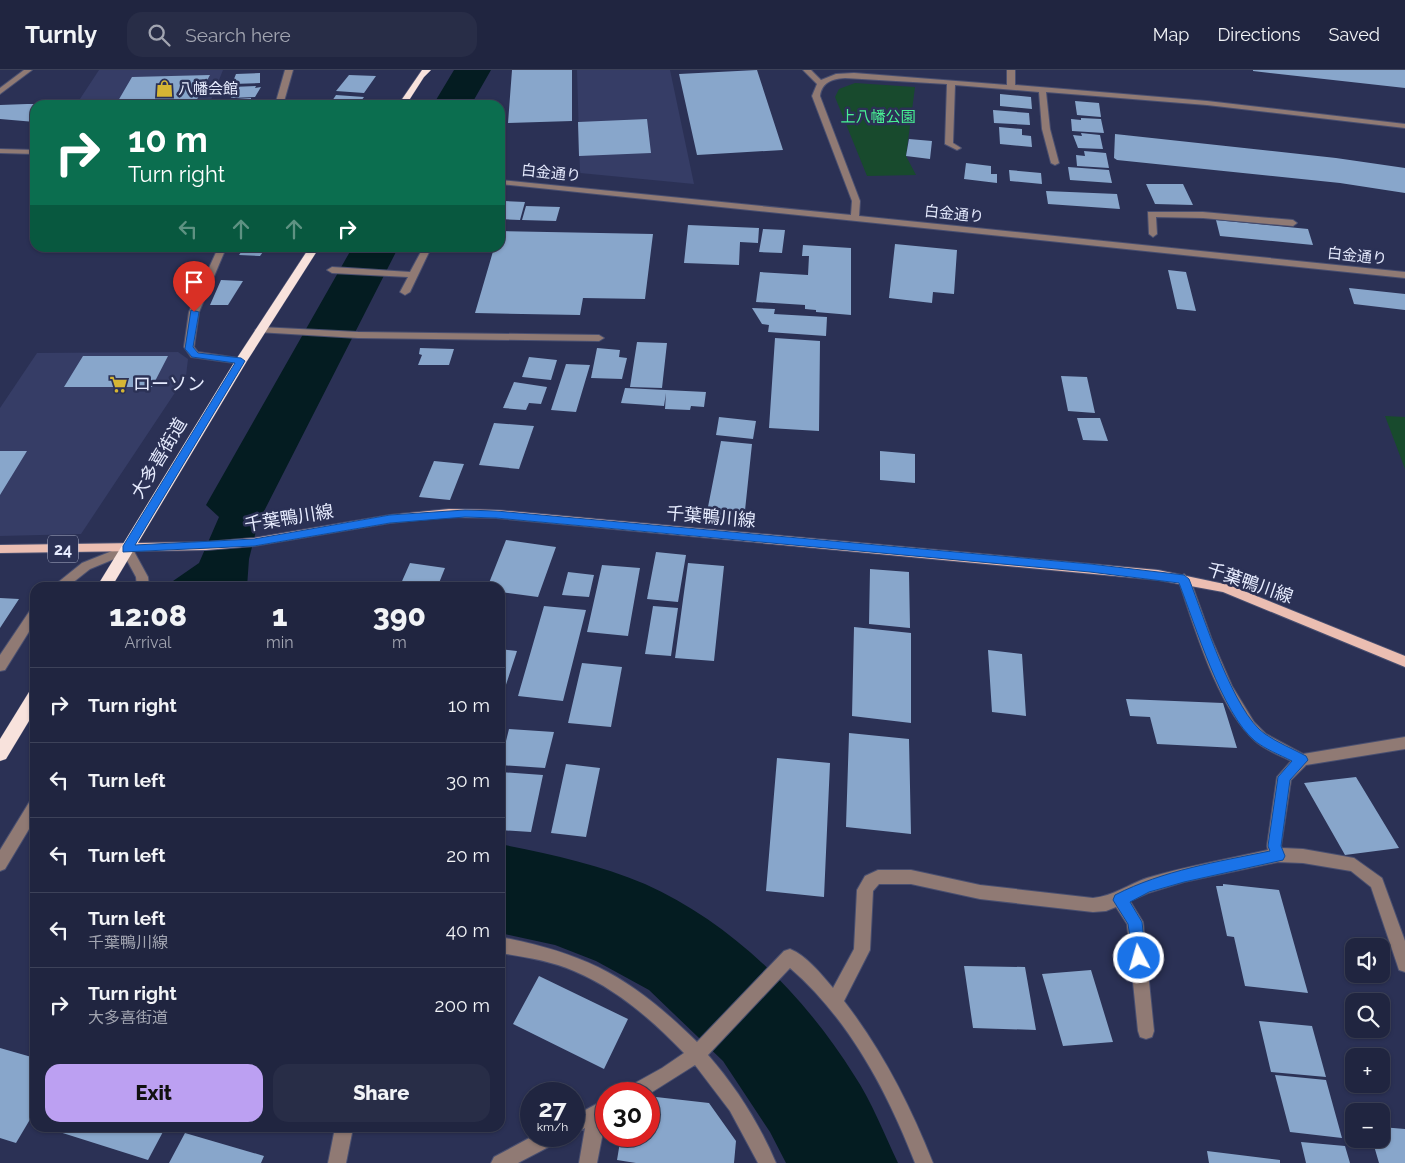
<!DOCTYPE html>
<html lang="en">
<head>
<meta charset="utf-8">
<style>
  :root { --surface:#202540; --page:#282d47; --text:#f1f3f6; --muted:#a2a5b1; --line:#3d4259; --accent:#bca0f2 }
  body { margin:0; font-family:Raleway,"Noto Sans JP",sans-serif; background:var(--page); color:var(--text); height:100vh; display:flex; flex-direction:column; font-size:19px; white-space:nowrap }
  * { box-sizing:border-box; margin:0 }
  p { font-size:16px; color:var(--muted) }
  .icon { flex:none; width:28px; height:28px; fill:none; stroke:currentColor; stroke-width:2; stroke-linecap:round; stroke-linejoin:round }
  .map { position:relative; flex:1; overflow:hidden }
  .sheet { position:absolute; left:30px; top:512px; width:475px; height:550px; display:flex; flex-direction:column; background:var(--surface); border-radius:15px; box-shadow:0 1px 4px #0004,0 0 0 1px var(--line) }
  .sheet>* { flex:none }
  .guide { position:absolute; left:30px; top:30px; width:475px; height:152px; border-radius:15px; box-shadow:0 1px 4px #0004,0 0 0 1px var(--line); background:#0b6e4f; color:#fff; overflow:hidden }
  .tools { position:absolute; left:1345px; top:868px; display:grid; gap:10px }
  .tools a { display:grid; place-items:center; width:45px; height:45px; border-radius:10px; background:var(--surface); box-shadow:0 1px 4px #0004,0 0 0 1px var(--line); font-size:25px }
  .speed { position:absolute; left:520px; top:1012px; display:flex; gap:10px; font-size:25px; font-weight:700; text-align:center }
  .speed>* { display:grid; place-content:center; width:65px; height:65px; border-radius:50%; background:var(--surface); box-shadow:0 1px 4px #0004,0 0 0 1px var(--line); line-height:1 }
  .speed small { font-size:12px; font-weight:400 }
  .speed .limit { border:8px solid #d22; background:#fff; color:#111 }
  .pin { position:absolute; display:grid; place-items:center; width:42px; height:42px; color:#fff; margin:-51px -21px; border-radius:50% 50% 50% 0; rotate:-45deg; box-shadow:0 0 5px #0007 }
  .pin .icon { rotate:45deg }
  .me { position:absolute; width:55px; margin:-28px; rotate:354deg; stroke-linejoin:round; filter:drop-shadow(0 0 4px #0008) }
  .turn { display:flex; align-items:center; gap:18px; height:105px; padding:0 15px; font-size:22px }
  .turn .icon { width:65px; height:65px; stroke-width:2.5 }
  .turn b { display:block; font-size:35px; line-height:42px }
  .lanes { display:flex; align-items:center; height:48px; padding:0 15px; background:#0003; justify-content:center; gap:25px; direction:ltr }
  .lanes .off { opacity:.35 }
  .eta { display:flex; justify-content:space-evenly; align-items:center; height:85px; text-align:center }
  .eta b { font-size:30px; font-weight:800; line-height:35px }
  .action { display:flex; gap:10px; margin-top:auto; padding:10px 15px }
  .action a { flex:1; height:58px; border-radius:15px; background:var(--accent); color:#111; font-size:20px; font-weight:800; line-height:58px; text-align:center }
  .action a+a { background:var(--page); color:var(--text) }
  ul { padding:0; list-style:none }
  li { display:flex; align-items:center; gap:15px; height:75px; padding:0 15px; border-top:1px solid var(--line) }
  li div { flex:1 }
  li b { display:block; font-size:19px }
  li em { font-style:normal }
  header { display:flex; align-items:center; gap:30px; box-sizing:border-box; height:70px; padding:0 25px; background:var(--surface); border-bottom:1px solid var(--line) }
  header strong { font-size:24px }
  nav { display:flex; gap:28px; margin-inline-start:auto; font-size:18px }
  .search { width:350px; height:45px; background:var(--page); display:flex; align-items:center; gap:12px; box-sizing:border-box; padding:0 18px; border-radius:15px; color:var(--muted); font-size:19px }
  .map>svg:first-child { display:block }
  .built { fill:#363d66 }
  .green { fill:#184a2d }
  .water { fill:#041c21 }
  .building { fill:#88a6cb }
  .lines { fill:none; stroke-linecap:round; stroke-linejoin:round }
  .minor-casing { stroke:#494f70; stroke-width:2 }
  .major-casing { stroke:#494f70; stroke-width:2 }
  .highway-casing { stroke:#494f70; stroke-width:1 }
  .minor { fill:#907a74; fill-rule:evenodd }
  .major { fill:#ebbeb2; fill-rule:evenodd }
  .highway { fill:#f8e2dc; fill-rule:evenodd }
  .route { fill:#1a73e8; stroke:#114b97 }
  .labels { text-anchor:middle; stroke-width:5; stroke-linejoin:round; paint-order:stroke }
  .far-poi-label { font-size:15px; fill:#e6ebfe; stroke:#2b3155; text-anchor:start }
  .far-park-label { font-size:15px; fill:#48f194; stroke:#2b3155 }
  .far-street-label { font-size:15px; fill:#e6ebfe; stroke:#2b3155 }
  .shield { fill:#2b3155; stroke:#aeb3cb; stroke-width:1 }
  .shield-label { font-size:16px; font-weight:bold; fill:#e6ebfe }
  .poi-label { font-size:18px; fill:#e6ebfe; stroke:#2b3155; text-anchor:start }
  .street-label { font-size:18px; fill:#e6ebfe; stroke:#2b3155 }
</style>
</head>
<body>
<header>
<strong>Turnly</strong>
<div class="search"><svg class="icon" aria-label="search" viewBox="0 0 24 24"><circle cx="10" cy="10" r="6"/><path d="M15 15l6 6"/></svg>Search here</div>
<nav><a>Map</a><a>Directions</a><a>Saved</a></nav>
</header>
<div class="map">
<svg width="1405" height="1093" viewBox="0 0 1405 1093">
  <rect width="100%" height="100%" fill="#2b3155"/>
  <path class="built" d="M99,0H223L209,35H76Z
    M577,0H670L694,114L580,103Z
    M178,282L188,289L186,306L81,464L0,466V338L37,283Z"/>
  <path class="green" d="M855,13L915,17L906,86L916,105L867,106L835,27L839,19Z
    M1385,346L1405,347V399Z"/>
  <path class="water" d="M454,0H491L471,35H433Z
    M352,178H398L258,453L249,489L247,517L172,518L173,511L199,493L219,447L206,435Z
    M500,774C549,784 599,794 645,814C732,853 804,925 854,1005C872,1032 884,1064 898,1093H786L770,1062L723,991L649,920L596,891L555,875L500,863Z"/>
  <path class="building" d="M512,0H572V51L508,53Z
    M757,0L783,80L697,85L679,4Z
    M1253,0H1405V18L1253,1Z
    M260,3V13L232,14L236,4Z
    M210,5L194,35H86L88,32L118,31L132,7Z
    M349,5L376,6L364,23L336,21Z
    M256,16L255,18L261,17L255,27L231,28L232,17Z
    M1000,24L1031,27L1032,39L1000,36Z
    M336,25L364,27L358,35H332L335,31H332Z
    M251,28V35H219L221,30Z
    M1075,31L1099,33L1101,47L1077,45Z
    M27,34H35V52L0,49V35Z
    M993,40L1029,43L1030,55L994,53Z
    M1081,48L1101,49L1104,63L1072,61L1071,49L1081,50Z
    M647,49L651,83L579,86L578,52Z
    M999,57L1022,59V65L1031,66L1032,77L1000,74Z
    M1081,63L1100,65L1103,79L1078,78L1073,65L1082,66Z
    M1115,64L1336,88L1405,98V123L1340,113L1117,90L1114,88Z
    M909,69L932,71L930,89L906,86Z
    M1084,81L1106,83L1109,98L1077,96L1076,85L1085,86Z
    M966,93L991,96V104H997V113L964,109Z
    M1068,97L1109,100L1112,113L1070,110Z
    M1009,100L1041,103L1042,114L1010,111Z
    M1146,114H1183L1193,135L1155,134Z
    M1046,121L1117,124L1120,139L1048,134Z
    M504,131L525,132L520,150L500,149Z
    M526,136L560,137L556,151L522,150Z
    M1216,150L1308,159L1313,175L1220,166Z
    M688,155L759,158L758,173L740,172L739,195L684,193Z
    M763,159L785,160L782,183L759,182Z
    M500,161L653,164L645,229L583,228L580,245L475,243L494,178H500Z
    M895,174L957,180L954,224L933,222L932,233L889,228Z
    M803,175L851,178V245L816,242V240L805,239V235L756,232L760,202L808,205L809,186H802Z
    M244,178H266L260,186L239,185Z
    M1168,200L1186,202L1196,241L1177,239Z
    M221,210L243,211L228,235H210Z
    M1349,218L1405,224V240L1354,234Z
    M752,238L775,239L774,244L827,247L826,266L768,262L769,255L762,254Z
    M775,268L820,271L819,361L769,358Z
    M637,272L667,273L662,318L630,317Z
    M420,278L454,279L449,295H418L422,285L419,284Z
    M597,278L620,280L619,287L627,288L622,309L591,308Z
    M83,286H168L152,317H64Z
    M529,287L557,290L551,310L522,307Z
    M566,294L590,295L576,342L551,340Z
    M1061,306L1087,307L1095,343L1068,341Z
    M514,312L547,317L541,334L529,333L526,340L503,338Z
    M625,318L706,322L704,337L691,336L690,340L665,339L666,323L664,336L621,333Z
    M719,347L756,351L753,369L716,365Z
    M1077,348H1100L1108,371L1083,370Z
    M494,353L534,356L519,399L479,395Z
    M721,371L752,374L744,450L706,447Z
    M0,381H27L0,425Z
    M880,381L915,384V413L880,410Z
    M434,391L464,394L450,430L419,427Z
    M506,470L556,477L538,527L500,522V518H487Z
    M656,482L686,485L678,532L647,529Z
    M410,493L445,498L437,518H399Z
    M688,493L724,496L714,591L675,588Z
    M602,495L640,498L628,566L587,562Z
    M870,499L909,502L910,558L869,554Z
    M568,502L594,505L589,527L562,525Z
    M0,528L19,529L0,558Z
    M544,536L586,540L563,631L518,626Z
    M653,536L678,538L671,586L645,584Z
    M854,557L911,563V653L852,646Z
    M500,579L517,581L500,633Z
    M988,580L1022,584L1026,646L992,642Z
    M582,593L622,597L611,657L568,653Z
    M1126,629L1223,633L1237,678L1157,674L1150,647L1130,646Z
    M509,659L554,662L545,698L500,695Z
    M849,663L909,669L911,764L846,757Z
    M777,688L830,693L824,827L766,821Z
    M566,694L600,698L586,767L551,763Z
    M500,702L543,705L531,762L500,760L504,740H500Z
    M1356,707L1399,778L1345,785L1304,713Z
    M1223,814L1279,820L1308,923L1245,916L1234,867L1227,866L1216,816H1223Z
    M964,896L1025,897L1036,960L973,958Z
    M1091,900L1113,972L1063,976L1042,904Z
    M539,906L628,949L604,999L513,954Z
    M1259,951L1312,956L1326,1007L1271,1002Z
    M0,978L35,988V1041L16,1073L0,1068Z
    M1275,1005L1326,1010L1342,1068L1290,1062Z
    M656,1027L709,1033L736,1071L734,1093H636L617,1090L621,1066H649V1054H652Z
    M1381,1057L1405,1059V1093H1379L1372,1069H1381Z
    M51,1058H165L148,1090L50,1059Z
    M185,1063L264,1086L261,1093H169Z
    M1301,1072L1345,1076L1350,1093H1306Z
    M1207,1081L1280,1090V1093H1209Z"/>
  <g class="lines">
    <defs>
      <path id="minor" d="M24,0H32L0,24V18Z
        M285,0H293L283,35H275Z
        M803,0H811L821,10L836,4L854,3L1007,15V0H1015V15L1207,31L1405,54V58L1207,35L1046,22L1050,59L1059,93L1055,95L1051,93L1042,59L1039,22L955,15L953,73L961,78L957,80L945,74L947,14L845,8C832,9 822,12 820,26L860,131L859,146L1405,202V208L500,114V110L851,145L852,131L812,26L817,14Z
        M0,79L35,80V84L0,83Z
        M1148,142H1203L1293,150L1297,153L1293,156L1203,148L1156,147L1157,164L1153,167L1149,164Z
        M218,178H226L199,242L194,277L198,282L245,289V293L241,294L191,287L184,277L189,242Z
        M423,178H431L410,222L405,225L400,222L408,207L332,203L327,200L332,197L410,202Z
        M260,257L358,262L599,265L604,268L599,271L358,268L257,262L255,260Z
        M127,475L131,476L148,507L149,518H137L136,507L124,485L90,499L66,518H51L82,493Z
        M1184,504L1190,509L1212,570L1232,616L1254,652L1266,664L1303,684L1405,667V679L1306,695L1291,710L1281,776L1282,778L1303,779L1354,788L1382,808L1405,871V902L1399,900L1397,894L1371,817L1351,801L1303,793L1278,792L1184,812L1148,823L1130,831L1143,852L1154,961L1152,967L1146,969L1140,967L1138,961L1127,854L1116,837L1106,841L1093,842L980,829L911,814H879L873,821L870,880L844,931C882,980 910,1035 933,1093H915C887,1021 849,949 790,898L708,985C736,1017 759,1053 776,1093H758L730,1041L695,995L649,1024H623L626,1018L662,998L684,983C652,950 617,919 574,901C551,891 525,887 500,883V867C589,884 633,909 697,972L784,881L790,879C807,886 821,904 833,918L854,879L857,820L865,806L878,800H911L980,815L1093,828C1113,826 1129,814 1147,808C1187,796 1228,789 1268,780L1267,776L1277,707L1291,691C1279,685 1265,680 1255,671C1216,635 1195,558 1178,509Z
        M35,537V552L5,600L0,601V585L31,539Z
        M35,730V749L5,799L0,801V780L30,731Z
        M606,1029V1047L597,1093H579L585,1058L574,1064V1046Z
        M335,1058H353L346,1093H328Z
        M533,1066H561L558,1072L518,1093H491L494,1087Z"/>
      <path id="major" d="M449,439L496,440L1158,500L1229,515L1405,586V597L1223,522L1158,510L496,448L449,447L390,453L254,476L206,480L0,483V475L206,472L254,468L390,445Z"/>
      <path id="highway" d="M422,0H431L424,7L406,35H398Z
        M309,178H319L247,291L111,518H96L235,291Z
        M35,620V641L6,689L0,691V669L29,622Z"/>
    </defs>
    <use href="#minor" class="minor-casing"/>
    <use href="#major" class="major-casing"/>
    <use href="#highway" class="highway-casing"/>
    <use href="#minor" class="minor"/>
    <use href="#major" class="major"/>
    <use href="#highway" class="highway"/>
  </g>
  <path class="route" d="M191,240L199,242L193,277L198,283L241,288L245,291L135,475L254,469L390,445L465,440L496,441L1090,494L1184,505L1189,509C1204,547 1233,642 1265,664C1278,673 1293,679 1306,686L1308,690L1290,710L1281,776L1285,786L1283,790L1184,812L1149,822L1130,832L1142,852L1146,888L1144,893L1139,895L1134,893L1128,854L1113,830L1115,825C1164,800 1217,792 1270,781L1268,776L1278,707L1292,691C1280,685 1265,679 1255,671C1222,644 1195,554 1179,513L1090,502L496,448L465,447L390,453L254,476L123,482V476L235,293L192,287L185,279Z"/>
  <defs>
    <symbol id="shop-bare" viewBox="-9 -9 18 18"><path d="M-5-2.5h2.3a2.7 3.5 0 0 1 5.4 0H5L5.5 6h-11ZM-1.5-2.5h3a1.5 2.3 0 0 0-3 0Z" fill="#d5b534" stroke="#2b3155" stroke-width="2.5" paint-order="stroke"/></symbol>
    <symbol id="supermarket-bare" viewBox="-9 -9 18 18"><path d="M-6-5.5h2.5l.6 2H6L4.5 2H-2.5L-4.4-4H-6ZM-1.5 3.2a1.3 1.3 0 1 0 .1 0ZM3 3.2a1.3 1.3 0 1 0 .1 0Z" fill="#d5b534" stroke="#2b3155" stroke-width="2.5" paint-order="stroke"/></symbol>
  </defs>
  <g fill-rule="evenodd">
    <use href="#shop-bare" x="152" y="6" width="25" height="25"/>
    <use href="#supermarket-bare" x="106" y="302" width="25" height="25"/>
  </g>
  <g class="labels">
    <g class="far-poi-label">
      <text x="178" y="24">八幡会館</text>
    </g>
    <g class="far-park-label">
      <text x="878" y="52">上八幡公園</text>
    </g>
    <g class="far-street-label">
      <text transform="translate(551 103) rotate(6)" y="5">白金通り</text>
      <text transform="translate(954 144) rotate(6)" y="5">白金通り</text>
      <text transform="translate(1357 186) rotate(6)" y="5">白金通り</text>
    </g>
    <rect class="shield" x="48" y="465.5" width="30" height="27" rx="4"/>
    <g class="shield-label">
      <text x="63" y="485">24</text>
    </g>
    <g class="poi-label">
      <text x="133" y="320">ローソン</text>
    </g>
    <g class="street-label">
      <text transform="translate(159 388) rotate(-59)" y="6">大多喜街道</text>
      <text transform="translate(711 447) rotate(5)" y="6">千葉鴨川線</text>
      <text transform="translate(289 448) rotate(-9)" y="6">千葉鴨川線</text>
      <text transform="translate(1250 513) rotate(19)" y="6">千葉鴨川線</text>
    </g>
  </g>
</svg>
<div class="tools">
<a><svg class="icon" aria-label="sound" viewBox="0 0 24 24"><path d="M4 9h4l5-4v14l-5-4H4zM17 9q2 3 0 6"/></svg></a>
<a><svg class="icon" aria-label="search" viewBox="0 0 24 24"><circle cx="10" cy="10" r="6"/><path d="M15 15l6 6"/></svg></a>
<a>+</a>
<a>−</a>
</div>
<div class="speed"><div>27<small>km/h</small></div><div class="limit">30</div></div>
<div class="pin" style="left:194px;top:242px;background:#d93025"><svg class="icon" aria-label="arrive" viewBox="0 0 24 24"><path d="M6 21V4h12l-3 4 3 4H6"/></svg></div>
<svg class="me" style="left:1139px;top:888px" viewBox="-20 -20 40 40"><circle r="17" fill="#1a73e8" stroke="#fff" stroke-width="3"/><path d="M0-11L8 9 0 5-8 9z" fill="#fff"/></svg>
<div class="guide">
<div class="turn"><svg class="icon" aria-label="right" viewBox="0 0 24 24"><path d="M7 20v-9h11M14 6l5 5-5 5"/></svg><div><b>10 m</b>Turn right</div></div>
<div class="lanes"><svg class="icon off" aria-label="left" viewBox="0 0 24 24"><path d="M17 20v-9H6M10 6l-5 5 5 5"/></svg><svg class="icon off" aria-label="ahead" viewBox="0 0 24 24"><path d="M12 20V5M6 11l6-6 6 6"/></svg><svg class="icon off" aria-label="ahead" viewBox="0 0 24 24"><path d="M12 20V5M6 11l6-6 6 6"/></svg><svg class="icon" aria-label="right" viewBox="0 0 24 24"><path d="M7 20v-9h11M14 6l5 5-5 5"/></svg></div>
</div>
<section class="sheet">
<div class="eta">
<div><b>12:08</b><p>Arrival</p></div>
<div><b>1</b><p>min</p></div>
<div><b>390</b><p>m</p></div>
</div>
<ul>
<li><svg class="icon" aria-label="right" viewBox="0 0 24 24"><path d="M7 20v-9h11M14 6l5 5-5 5"/></svg><div><b>Turn right</b></div><em>10 m</em></li>
<li><svg class="icon" aria-label="left" viewBox="0 0 24 24"><path d="M17 20v-9H6M10 6l-5 5 5 5"/></svg><div><b>Turn left</b></div><em>30 m</em></li>
<li><svg class="icon" aria-label="left" viewBox="0 0 24 24"><path d="M17 20v-9H6M10 6l-5 5 5 5"/></svg><div><b>Turn left</b></div><em>20 m</em></li>
<li><svg class="icon" aria-label="left" viewBox="0 0 24 24"><path d="M17 20v-9H6M10 6l-5 5 5 5"/></svg><div><b>Turn left</b><p>千葉鴨川線</p></div><em>40 m</em></li>
<li><svg class="icon" aria-label="right" viewBox="0 0 24 24"><path d="M7 20v-9h11M14 6l5 5-5 5"/></svg><div><b>Turn right</b><p>大多喜街道</p></div><em>200 m</em></li>
</ul>
<div class="action"><a>Exit</a><a>Share</a></div>
</section>
</div>
</body>
</html>
